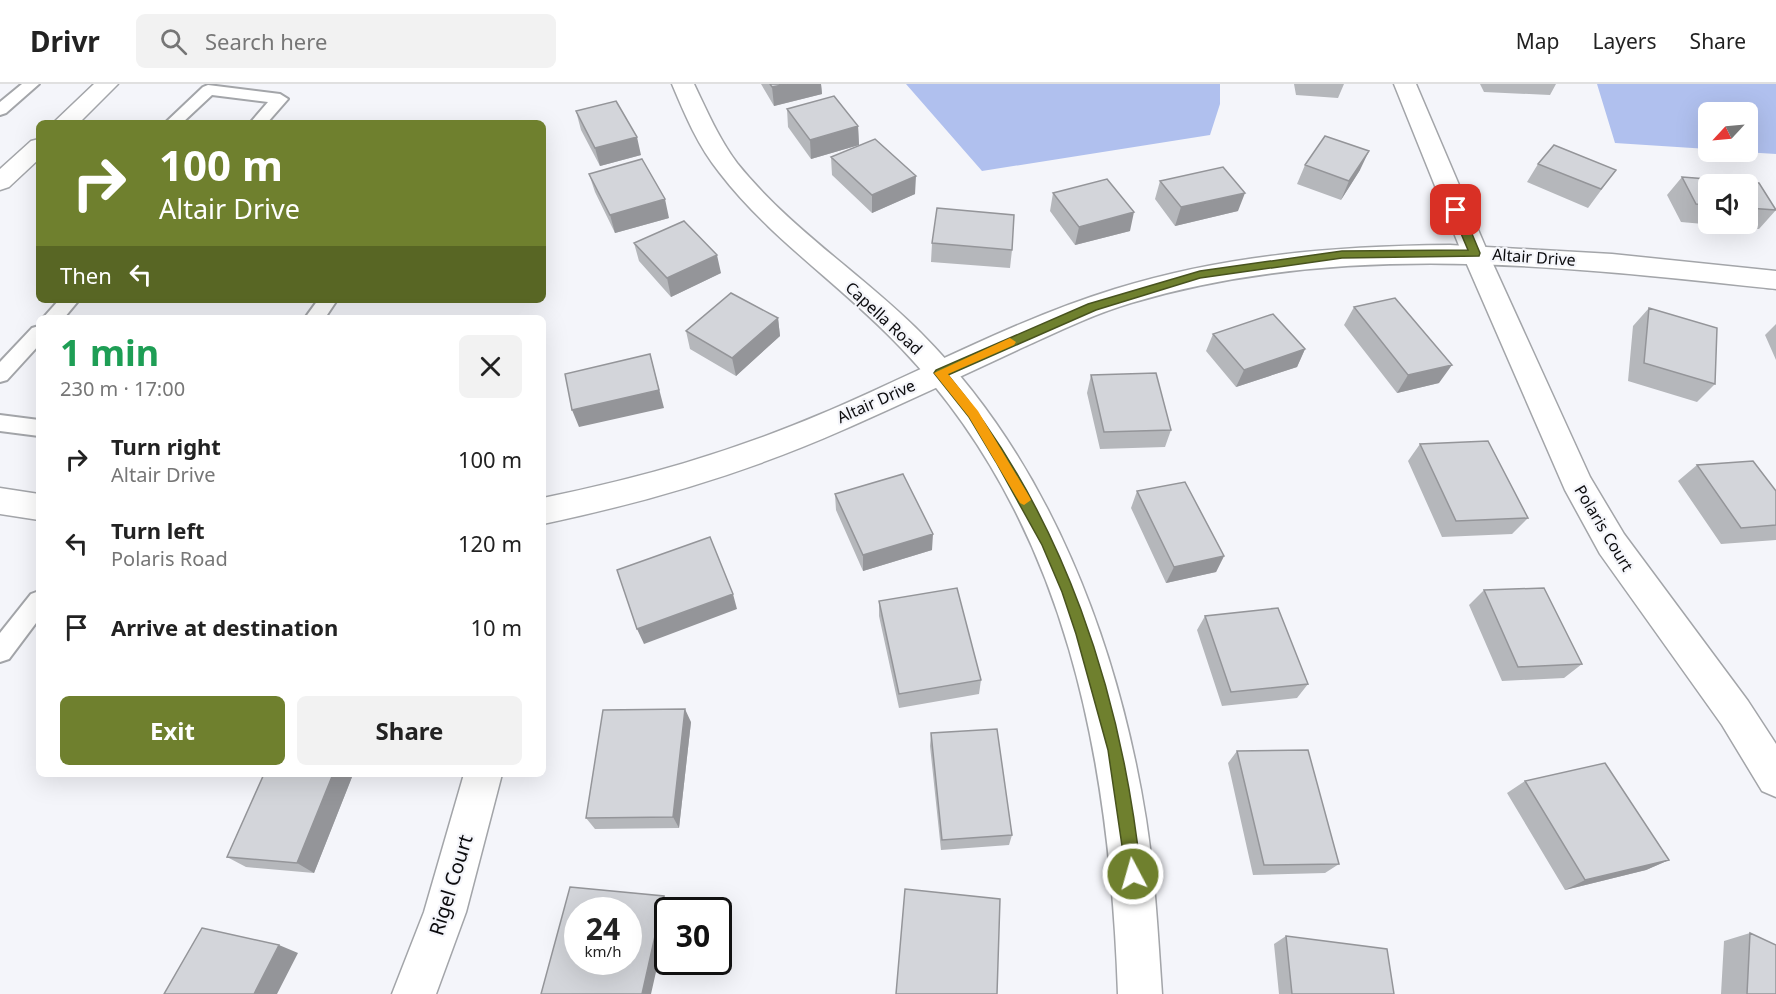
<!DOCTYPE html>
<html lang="en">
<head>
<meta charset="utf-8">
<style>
  :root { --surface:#fff; --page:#f2f2f2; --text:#222; --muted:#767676; --line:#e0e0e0; --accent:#6f802e }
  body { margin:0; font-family:"Noto Sans",sans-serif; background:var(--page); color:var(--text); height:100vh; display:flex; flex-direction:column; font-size:22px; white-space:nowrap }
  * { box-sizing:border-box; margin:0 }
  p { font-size:20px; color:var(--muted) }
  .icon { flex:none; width:33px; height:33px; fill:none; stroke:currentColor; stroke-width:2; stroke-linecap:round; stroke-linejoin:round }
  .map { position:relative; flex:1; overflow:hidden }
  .panel { position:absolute; left:36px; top:231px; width:510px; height:462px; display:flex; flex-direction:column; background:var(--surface); border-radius:9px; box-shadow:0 6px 24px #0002 }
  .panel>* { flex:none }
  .hud { position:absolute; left:36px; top:36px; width:510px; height:183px; border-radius:9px; box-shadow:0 6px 24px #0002; background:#6f802e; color:#fff; overflow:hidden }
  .needle { width:39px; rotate:244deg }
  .buttons { position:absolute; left:1698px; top:18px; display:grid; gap:12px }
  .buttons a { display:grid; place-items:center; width:60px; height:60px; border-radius:9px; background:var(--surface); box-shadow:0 6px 24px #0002; font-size:30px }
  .speed { position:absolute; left:564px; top:813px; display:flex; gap:12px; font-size:30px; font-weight:700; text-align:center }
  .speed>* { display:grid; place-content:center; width:78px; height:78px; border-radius:50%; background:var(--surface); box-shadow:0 6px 24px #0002; line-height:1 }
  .speed small { font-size:15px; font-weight:400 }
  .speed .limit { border:3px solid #111; border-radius:9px; background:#fff; color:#111 }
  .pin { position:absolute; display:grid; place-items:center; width:51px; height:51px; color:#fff; margin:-26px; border-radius:12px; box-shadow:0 3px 9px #0006 }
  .me { position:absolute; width:66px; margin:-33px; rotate:354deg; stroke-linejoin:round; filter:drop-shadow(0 0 4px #0008) }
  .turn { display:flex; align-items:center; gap:21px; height:126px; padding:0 24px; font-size:27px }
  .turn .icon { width:78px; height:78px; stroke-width:2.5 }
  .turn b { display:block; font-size:42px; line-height:51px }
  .then { display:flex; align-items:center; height:57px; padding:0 24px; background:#0003; gap:12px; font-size:22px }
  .round { display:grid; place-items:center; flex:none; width:63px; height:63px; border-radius:9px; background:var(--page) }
  .headline { display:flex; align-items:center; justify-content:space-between; height:102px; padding:0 24px }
  h1 { font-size:36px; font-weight:700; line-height:45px; color:#1e9e55 }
  .button { display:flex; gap:12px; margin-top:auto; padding:12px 24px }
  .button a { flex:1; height:69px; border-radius:9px; background:var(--accent); color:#fff; font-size:24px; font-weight:700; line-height:69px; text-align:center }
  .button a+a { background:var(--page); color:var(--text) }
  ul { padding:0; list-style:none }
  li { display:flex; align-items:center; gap:18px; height:84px; padding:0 24px }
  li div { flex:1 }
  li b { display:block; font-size:22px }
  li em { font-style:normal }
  header { display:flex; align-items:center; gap:36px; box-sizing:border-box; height:84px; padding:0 30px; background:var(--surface); border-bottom:2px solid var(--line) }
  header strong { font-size:28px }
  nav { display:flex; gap:33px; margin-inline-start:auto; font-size:21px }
  .search { width:420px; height:54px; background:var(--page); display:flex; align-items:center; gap:15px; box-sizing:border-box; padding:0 21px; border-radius:9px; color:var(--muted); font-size:22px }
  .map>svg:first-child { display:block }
  .green { fill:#b0c0ee }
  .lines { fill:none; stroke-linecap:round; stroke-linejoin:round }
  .service-casing { stroke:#a3a5a9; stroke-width:4 }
  .minor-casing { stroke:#a3a5a9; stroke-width:3 }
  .tertiary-casing { stroke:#a3a5a9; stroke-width:3 }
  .secondary-casing { stroke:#a3a5a9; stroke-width:3 }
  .service { fill:#fff; fill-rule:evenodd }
  .minor { fill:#fff; fill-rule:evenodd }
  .tertiary { fill:#fff; fill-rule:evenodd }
  .secondary { fill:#fff; fill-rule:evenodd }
  .wall { fill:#b5b7bb; fill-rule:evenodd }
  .shaded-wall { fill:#949599 }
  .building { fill:#d3d5da; stroke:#949599; stroke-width:1.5; fill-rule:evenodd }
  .route { fill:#6f802e; stroke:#48531e; stroke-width:1.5 }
  .slow { fill:#f59e0b }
  .labels { text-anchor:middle; stroke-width:4.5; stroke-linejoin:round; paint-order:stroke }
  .street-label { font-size:16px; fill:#0b0b0d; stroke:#f4f5fa }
  .near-street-label { font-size:20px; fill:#0b0b0d; stroke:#f4f5fa }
</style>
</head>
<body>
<header>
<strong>Drivr</strong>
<div class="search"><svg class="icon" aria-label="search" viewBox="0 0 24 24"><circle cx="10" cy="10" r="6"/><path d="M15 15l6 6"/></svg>Search here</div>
<nav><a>Map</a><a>Layers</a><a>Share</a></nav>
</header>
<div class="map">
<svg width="1776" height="910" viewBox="0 0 1776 910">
  <rect width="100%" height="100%" fill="#f4f5fa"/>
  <path class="green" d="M906,0H1220V20L1210,51L982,87Z
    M1597,0H1776V70L1744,68H1748V28H1708V65L1615,59Z"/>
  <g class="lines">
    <defs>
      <path id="service" d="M22,0H39L6,29L0,31V18Z
        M208,1L280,10L288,15L267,39H250L268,18L212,11L182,39H165L203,3Z
        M59,216H79L64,234H43Z
        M318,216H337L325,234H305Z
        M39,242V261L7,296L0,298V278L32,244Z
        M0,331L39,336V352L0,347Z
        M39,507V535L9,575L0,578V549L31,510Z"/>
      <path id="minor" d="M672,0H694C707,27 719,55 737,79C790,145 862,190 921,249C1049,377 1118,559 1146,735C1155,793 1158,851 1162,910H1118C1110,677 1068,439 901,264C843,202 771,156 719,88C698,62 685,31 672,0Z
        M1394,0H1416L1488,169L1590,393L1624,450L1748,617L1776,660V713L1762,707L1722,641L1600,470L1565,406L1462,169Z
        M464,690H502L466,828L436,910H392L424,828Z"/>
      <path id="tertiary" d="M1450,161L1612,170L1776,187V205C1561,182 1342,156 1131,219C1094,230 1059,247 1024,263C964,291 904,319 843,346C746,389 647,418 543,440V414C641,394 729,369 821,330C918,289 1014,236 1115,205C1224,171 1336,162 1450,161Z
        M0,404L39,410V436L0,430Z"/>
      <path id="secondary" d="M94,0H118L79,39H53Z
        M39,55V75L9,103L0,106V85L31,57Z"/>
    </defs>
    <use href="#service" class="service-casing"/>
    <use href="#minor" class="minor-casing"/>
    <use href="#tertiary" class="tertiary-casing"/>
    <use href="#secondary" class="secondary-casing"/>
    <use href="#service" class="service"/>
    <use href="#minor" class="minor"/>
    <use href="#tertiary" class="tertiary"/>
    <use href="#secondary" class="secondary"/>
  </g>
  <path class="wall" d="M761,0H821L822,10L774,22Z
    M1294,0H1344L1338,14L1296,11Z
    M1480,0H1556L1550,11L1484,8Z
    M787,25L858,42L859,61L811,75L788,43Z
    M576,27L641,71L600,82L581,46Z
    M831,73L915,110L872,129L832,91Z
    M1538,80L1616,86L1588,124L1527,98Z
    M1305,81L1360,86L1341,116L1297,100Z
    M589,90L669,134L615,149L595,108Z
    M1682,93L1759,99L1776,126L1759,145L1681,138L1667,111ZM1708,100H1748V140H1708Z
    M1160,97L1238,127L1175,142L1155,115Z
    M1053,109L1130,147L1075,161L1050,127Z
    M634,159L721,189L671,213L639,177Z
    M932,159L1012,166L1010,184L931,178Z
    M1354,223L1439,299L1397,309L1344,241Z
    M1649,224L1715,300L1697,318L1628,297L1633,242Z
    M778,234L780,252L736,292L690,265L686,247Z
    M1776,240V276L1765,251Z
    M1213,250L1305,265L1297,283L1236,303L1206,267Z
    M1091,291L1171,346L1165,363L1100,365L1087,309Z
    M1420,360L1528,434L1512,450L1442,453L1408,377Z
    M1697,381L1776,407V456L1721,460L1678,397Z
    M1137,407L1224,472L1216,488L1166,499L1131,424Z
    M835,410L932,466L863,487L836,426Z
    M1484,506L1582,580L1564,594L1502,597L1469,521Z
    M879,517L981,596L979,610L899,624L879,532Z
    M1205,532L1308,600L1297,614L1222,622L1197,546Z
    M691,638L679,744L595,745L586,734Z
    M931,649L1012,751L1009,761L941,766L930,662Z
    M1237,667L1339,780L1325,789L1253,791L1228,679Z
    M264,690H347L352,693L314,789L246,783L227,773Z
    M1525,697L1669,776L1646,786L1565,806L1507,709Z
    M1750,849L1776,910H1721L1724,857Z
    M1286,852L1394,910H1279L1274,860Z"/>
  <path class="shaded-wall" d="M787,0H821L822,10L774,22L772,3Z
    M858,42L859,61L811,75L810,56Z
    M637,53L641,71L600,82L595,64Z
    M1369,67L1360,86L1341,116L1349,97Z
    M916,92L915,110L872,129V111Z
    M1245,109L1238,127L1175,142L1181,123Z
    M665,115L669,134L615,149L610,131Z
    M1134,128L1130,147L1075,161L1079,143Z
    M717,171L721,189L671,213L667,194Z
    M778,234L780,252L736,292L732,274Z
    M1305,265L1297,283L1236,303L1244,286Z
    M650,270L664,324L579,343L572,326Z
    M1452,281L1439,299L1397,309L1408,291Z
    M933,450L932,466L863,487V471Z
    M1224,472L1216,488L1166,499L1174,483Z
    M733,510L737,525L644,560L637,545Z
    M685,625L691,638L679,744L673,733Z
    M333,690H347L352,693L314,789L297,779Z
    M1669,776L1646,786L1565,806L1585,796Z
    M664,812L671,821L669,826H668V835L651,910H642Z
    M279,861L298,869L277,910H254Z"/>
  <path class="building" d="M770,0H787L772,3Z
    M834,12L858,42L810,56L787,25Z
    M616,17L637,53L595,64L576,27Z
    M1325,52L1369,67L1349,97L1305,81Z
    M875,55L916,92L872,111L831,73Z
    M1554,61L1616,86L1601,105L1538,80Z
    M642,75L665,115L610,131L589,90Z
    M1223,83L1245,109L1181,123L1160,97Z
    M1682,93L1759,99L1776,126L1748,124V100H1708V121L1696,120Z
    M1107,95L1134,128L1079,143L1053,109Z
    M937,124L1014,131L1012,166L932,159Z
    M684,137L717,171L667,194L634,159Z
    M731,209L778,234L732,274L686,247Z
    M1395,214L1452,281L1408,291L1354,223Z
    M1649,224L1717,244L1715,300L1644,279Z
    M1273,230L1305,265L1244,286L1213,250Z
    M650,270L659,306L572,326L565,290Z
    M1156,289L1171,346L1104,348L1091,291Z
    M1488,357L1528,434L1456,437L1420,360Z
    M1753,377L1776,407V441L1741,444L1697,381Z
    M903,390L933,450L863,471L835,410Z
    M1185,398L1224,472L1174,483L1137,407Z
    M710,453L733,510L637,545L617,486Z
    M957,504L981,596L899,610L879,517Z
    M1544,504L1582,580L1518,583L1484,506Z
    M1278,524L1308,600L1231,608L1205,532Z
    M685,625L673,733L586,734L603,626Z
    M997,645L1012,751L942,756L931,649Z
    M1308,666L1339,780L1264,781L1237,667Z
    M1605,679L1669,776L1585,796L1525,697Z
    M264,690H333L297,779L227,773Z
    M570,803L664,812L642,910H541ZM578,826H628V878H578Z
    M905,805L1000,815L997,910H896Z
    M202,844L279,861L254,910H164Z
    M1750,849L1776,861V910H1747Z
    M1286,852L1387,865L1394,910H1292Z"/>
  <path class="route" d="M1456,122L1462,126L1480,169L1479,172L1342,174L1200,194L1096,226L948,291C1064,431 1122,610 1141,790L1139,796L1133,798L1127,796L1108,666L1076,550L1062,508L1042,461L996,378L969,333L934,289L936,286L1088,220L1200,187L1342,167L1468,166L1451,126Z"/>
  <path class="slow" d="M1010,254L1016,258L1014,261L948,290L978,327L1029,412L1031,416L1024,421L1020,419L969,333L934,289Z"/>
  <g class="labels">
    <g class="street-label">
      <text transform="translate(1534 173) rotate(4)" y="6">Altair Drive</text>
      <text transform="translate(884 234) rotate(43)" y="6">Capella Road</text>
      <text transform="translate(876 317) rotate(-24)" y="6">Altair Drive</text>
      <text transform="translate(1604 444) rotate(59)" y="6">Polaris Court</text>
    </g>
    <g class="near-street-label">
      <text transform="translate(451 801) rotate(-73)" y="7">Rigel Court</text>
    </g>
  </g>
</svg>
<div class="buttons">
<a><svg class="needle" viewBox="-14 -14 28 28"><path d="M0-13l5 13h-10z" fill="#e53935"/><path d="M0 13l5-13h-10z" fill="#767676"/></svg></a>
<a><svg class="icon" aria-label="sound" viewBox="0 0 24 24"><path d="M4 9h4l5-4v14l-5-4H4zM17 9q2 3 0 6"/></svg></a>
</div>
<div class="speed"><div>24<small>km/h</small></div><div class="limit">30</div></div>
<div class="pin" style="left:1456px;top:126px;background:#d93025"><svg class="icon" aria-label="arrive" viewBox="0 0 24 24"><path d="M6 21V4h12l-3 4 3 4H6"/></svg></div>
<svg class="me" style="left:1133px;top:790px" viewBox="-20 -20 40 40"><circle r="17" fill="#6f802e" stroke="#fff" stroke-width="3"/><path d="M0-11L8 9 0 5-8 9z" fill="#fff"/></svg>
<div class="hud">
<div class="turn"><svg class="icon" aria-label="right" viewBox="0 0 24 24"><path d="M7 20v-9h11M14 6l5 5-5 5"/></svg><div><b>100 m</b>Altair Drive</div></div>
<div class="then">Then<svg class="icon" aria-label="left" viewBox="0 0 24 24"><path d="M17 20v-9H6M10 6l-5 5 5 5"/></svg></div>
</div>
<section class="panel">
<div class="headline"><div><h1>1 min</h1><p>230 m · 17:00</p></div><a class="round"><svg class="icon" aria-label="close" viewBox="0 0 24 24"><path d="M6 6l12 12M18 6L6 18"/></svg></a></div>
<ul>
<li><svg class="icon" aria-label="right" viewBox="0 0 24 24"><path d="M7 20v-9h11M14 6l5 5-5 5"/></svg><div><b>Turn right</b><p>Altair Drive</p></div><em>100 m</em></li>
<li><svg class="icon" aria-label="left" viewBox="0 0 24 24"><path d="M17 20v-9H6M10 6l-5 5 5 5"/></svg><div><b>Turn left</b><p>Polaris Road</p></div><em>120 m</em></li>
<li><svg class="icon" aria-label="arrive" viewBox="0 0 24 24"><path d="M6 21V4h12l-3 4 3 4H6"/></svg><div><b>Arrive at destination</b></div><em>10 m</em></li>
</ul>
<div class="button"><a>Exit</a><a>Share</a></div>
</section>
</div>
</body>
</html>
